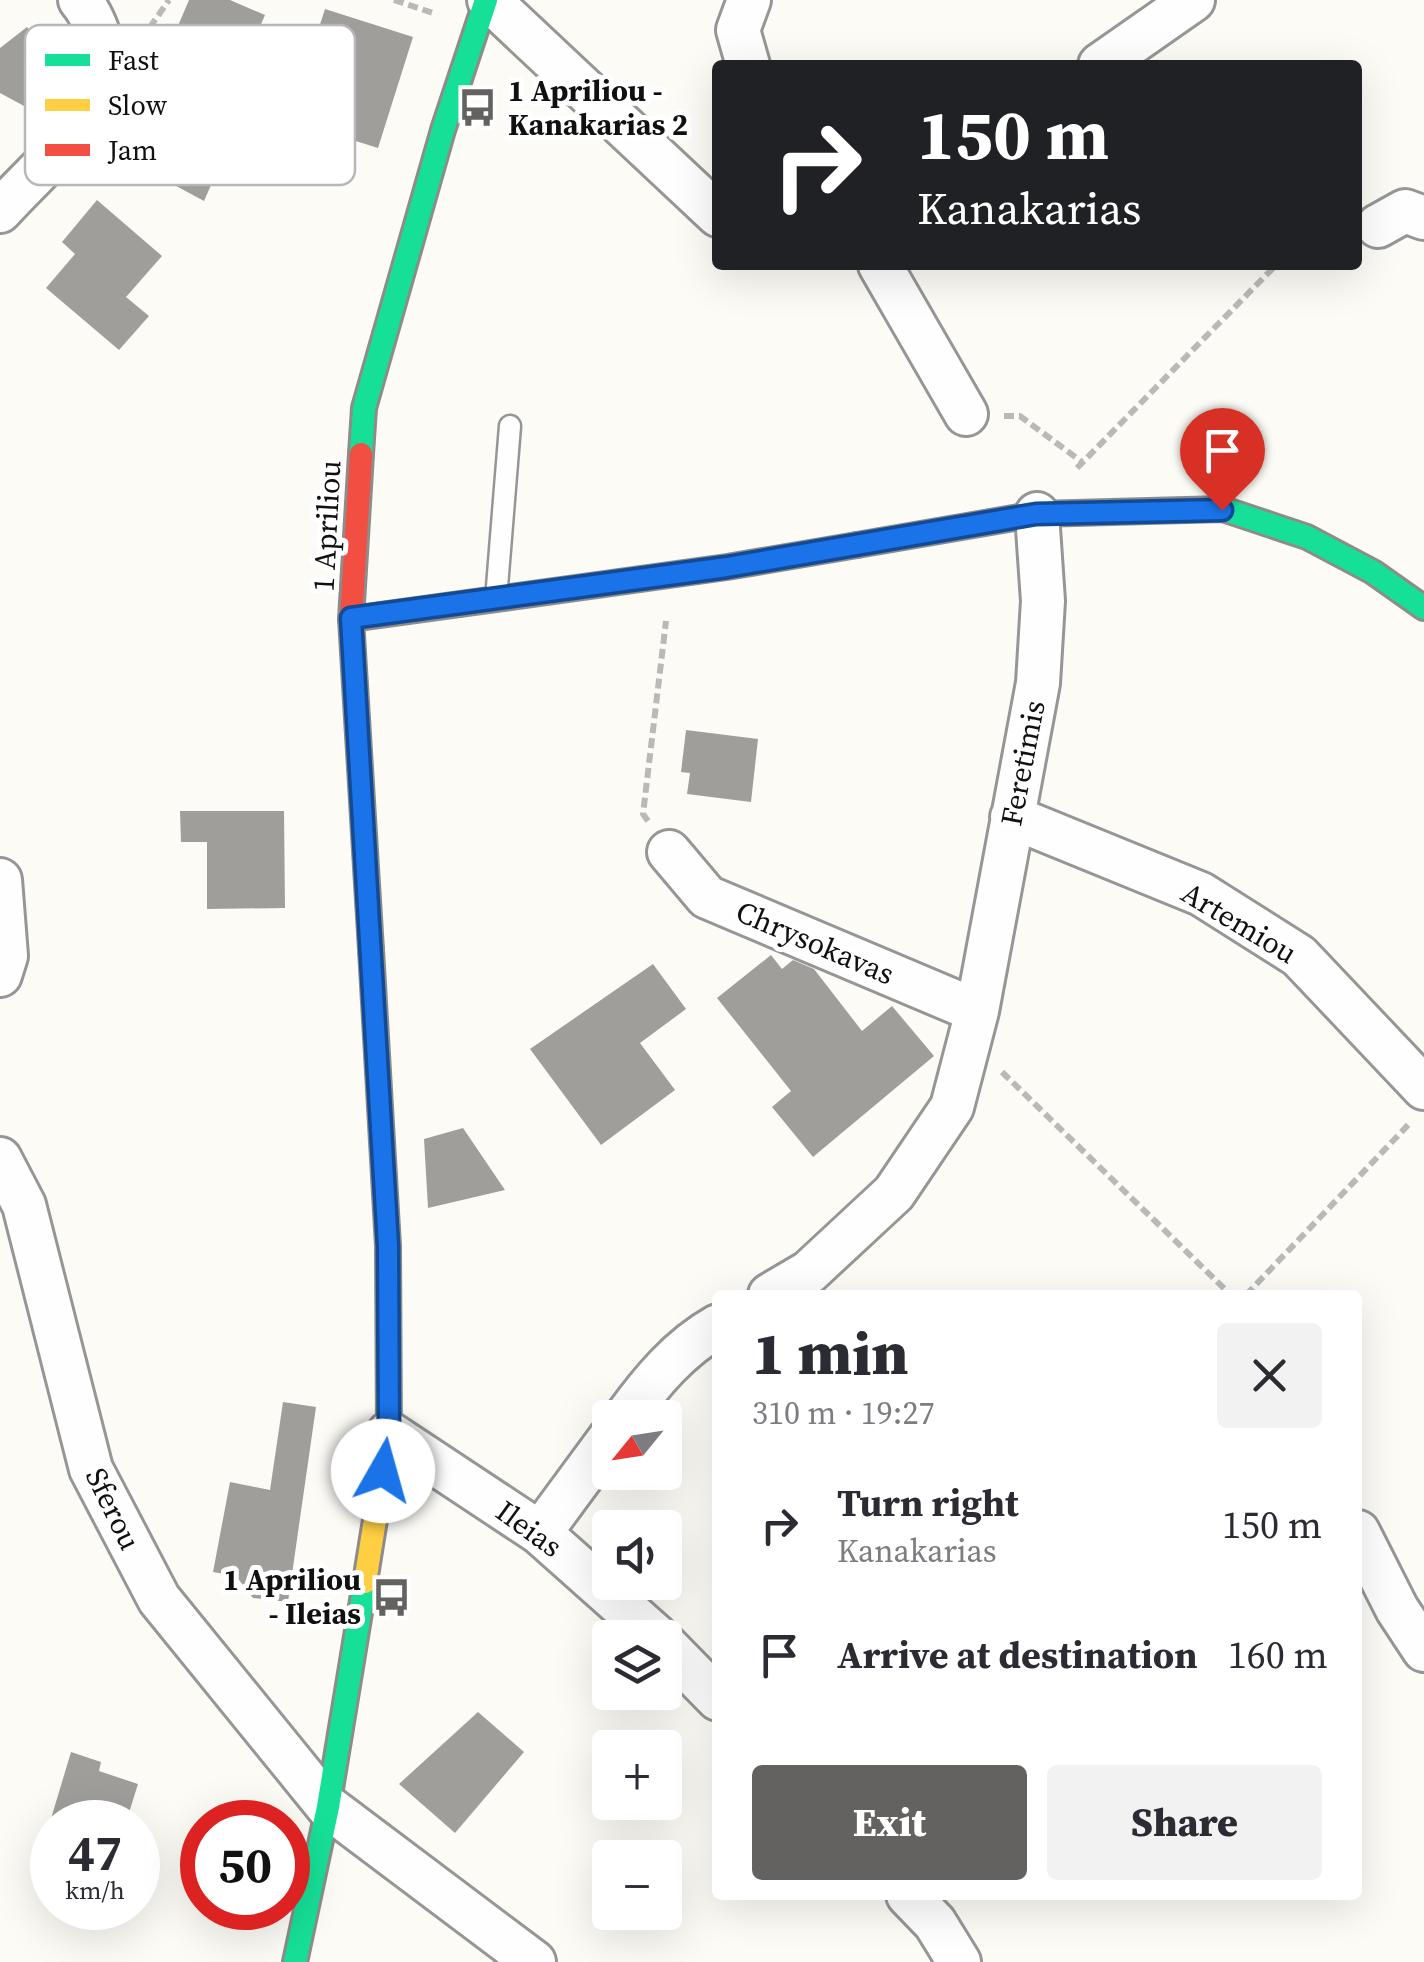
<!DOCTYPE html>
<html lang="en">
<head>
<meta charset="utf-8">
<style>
  :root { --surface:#fff; --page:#f2f2f3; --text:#2b2b33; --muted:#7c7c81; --accent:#636260 }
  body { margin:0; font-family:"Source Serif 4",serif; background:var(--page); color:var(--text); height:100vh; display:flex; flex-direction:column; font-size:38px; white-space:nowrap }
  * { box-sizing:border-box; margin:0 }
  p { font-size:32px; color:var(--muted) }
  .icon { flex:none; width:55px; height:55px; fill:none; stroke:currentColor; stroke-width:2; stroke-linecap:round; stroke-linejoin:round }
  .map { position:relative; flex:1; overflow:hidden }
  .sheet { position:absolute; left:712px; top:1290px; width:650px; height:610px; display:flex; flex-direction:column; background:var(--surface); border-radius:10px; box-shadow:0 10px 40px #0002 }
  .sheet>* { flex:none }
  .guide { position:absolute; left:712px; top:60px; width:650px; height:210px; border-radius:10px; box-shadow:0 10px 40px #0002; background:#202124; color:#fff; overflow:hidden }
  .needle { width:65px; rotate:240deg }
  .tools { position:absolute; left:592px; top:1400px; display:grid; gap:20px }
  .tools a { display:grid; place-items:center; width:90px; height:90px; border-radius:10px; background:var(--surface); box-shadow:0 10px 40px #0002; font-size:50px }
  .speed { position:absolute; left:30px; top:1800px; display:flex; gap:20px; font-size:50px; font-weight:700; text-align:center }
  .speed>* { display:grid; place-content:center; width:130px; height:130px; border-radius:50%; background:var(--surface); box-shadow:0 10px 40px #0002; line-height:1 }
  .speed small { font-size:25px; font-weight:400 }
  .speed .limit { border:15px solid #d22; background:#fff; color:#111 }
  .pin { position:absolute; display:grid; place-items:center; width:85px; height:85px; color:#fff; margin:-102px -42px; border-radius:50% 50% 50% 0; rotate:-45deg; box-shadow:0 0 10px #0007 }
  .pin .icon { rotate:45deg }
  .me { position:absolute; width:110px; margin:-55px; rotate:7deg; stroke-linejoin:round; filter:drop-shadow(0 0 8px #0008) }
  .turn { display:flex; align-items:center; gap:35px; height:210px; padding:0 40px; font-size:45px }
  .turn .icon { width:130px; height:130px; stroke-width:2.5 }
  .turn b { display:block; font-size:70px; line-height:85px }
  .round { display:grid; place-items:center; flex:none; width:105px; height:105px; border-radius:10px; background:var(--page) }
  .summary { display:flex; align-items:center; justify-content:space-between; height:170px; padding:0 40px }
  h1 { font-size:60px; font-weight:800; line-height:75px }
  .button { display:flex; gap:20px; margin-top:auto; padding:20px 40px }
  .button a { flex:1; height:115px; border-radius:10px; background:var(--accent); color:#fff; font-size:40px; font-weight:800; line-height:115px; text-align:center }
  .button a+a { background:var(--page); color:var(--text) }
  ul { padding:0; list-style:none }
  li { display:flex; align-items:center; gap:30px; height:130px; padding:0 40px }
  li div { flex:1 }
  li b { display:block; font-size:38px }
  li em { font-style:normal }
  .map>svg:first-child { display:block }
  .building { fill:#a09e9b }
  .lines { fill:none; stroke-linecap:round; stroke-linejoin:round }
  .lane-casing { stroke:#969694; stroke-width:25 }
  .street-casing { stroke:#969694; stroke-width:48 }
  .fast-casing { stroke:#8d8c8a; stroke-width:28 }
  .slow-casing { stroke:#8d8c8a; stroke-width:28 }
  .jam-casing { stroke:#8d8c8a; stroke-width:28 }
  .path { stroke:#b9b9b8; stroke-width:6; stroke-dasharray:10 5; stroke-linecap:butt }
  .lane { stroke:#fffefe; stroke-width:20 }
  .street { stroke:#fffefe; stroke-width:42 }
  .fast { stroke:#16e098; stroke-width:22 }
  .slow { stroke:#ffcf43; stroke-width:22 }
  .jam { stroke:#f24e42; stroke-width:22 }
  .route-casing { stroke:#114b97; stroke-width:25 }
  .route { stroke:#1a73e8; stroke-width:18 }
  .labels { text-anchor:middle; stroke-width:10; stroke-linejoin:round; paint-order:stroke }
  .poi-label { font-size:30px; font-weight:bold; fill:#101010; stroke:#fff; text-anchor:start }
  .street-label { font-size:30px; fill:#101010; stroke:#fff }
  .key { fill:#fff; stroke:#b7b7b7; stroke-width:2.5 }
  .key-label { font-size:28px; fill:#101010 }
</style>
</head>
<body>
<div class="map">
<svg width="1424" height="1962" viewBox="0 0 1424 1962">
  <rect width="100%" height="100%" fill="#fcfbf6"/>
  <path class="building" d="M189,0H230L265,15L207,151L223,158L204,201L126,159L181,85L157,75Z
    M325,9L413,37L378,148L289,120Z
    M27,27L73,86L37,113L0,93V48Z
    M97,200L162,256L126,297L149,316L119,350L46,288L75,254L62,242Z
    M686,730L758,739L751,802L687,794L690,773L681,772Z
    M180,811H284L285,908L207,909V842H181Z
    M771,955L782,969L793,960L814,969L862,1031L892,1006L934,1056L813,1157L772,1107L791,1091L717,998Z
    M653,964L686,1009L640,1043L675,1090L601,1145L530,1049Z
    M463,1128L505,1190L428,1208L424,1139Z
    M283,1402L316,1407L288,1602L253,1598L236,1576L213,1572L230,1482L270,1490Z
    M478,1712L524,1752L455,1833L399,1784Z
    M71,1752L101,1762L99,1771L138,1784L126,1822H50Z"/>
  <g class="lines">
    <defs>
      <path id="lane" d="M496,599L510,426"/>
      <path id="street" d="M489,0L718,215
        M748,65L738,30L749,0
        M1100,65L1193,0
        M0,211C27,181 79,134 99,102C115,75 99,22 80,0
        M1378,226L1405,211L1424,218
        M880,265L966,414
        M1012,817L1201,894L1299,956L1424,1088
        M669,852L707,897L977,1011
        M0,880L6,956L0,975
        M0,1159L24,1205L91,1469L159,1599L328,1807L534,1962
        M770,1295L809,1272L894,1193L952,1107L977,1011L1038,683L1043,601L1037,514
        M625,1418C651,1382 679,1348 718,1326
        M389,1433L540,1533L658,1638
        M1358,1532L1397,1609L1424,1650
        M540,1533L610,1438
        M665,1645L718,1699
        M908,1895L935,1923L959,1962"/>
      <path id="fast" d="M361,454L364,408L443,130L486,0
        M857,545L1037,514L1223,509L1307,537L1373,572L1424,608
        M295,1962L328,1807L365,1582"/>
      <path id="slow" d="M351,619L727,567L857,545
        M365,1582L389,1433L388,1246L371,950"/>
      <path id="jam" d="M361,454L351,619L371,950"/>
    </defs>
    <use href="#lane" class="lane-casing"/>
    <use href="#street" class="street-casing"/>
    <use href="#fast" class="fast-casing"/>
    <use href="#slow" class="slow-casing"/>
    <use href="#jam" class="jam-casing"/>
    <path class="path" d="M394,0L433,13
      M141,40L169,0
      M1004,416H1020L1082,462
      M1077,468L1276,265
      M648,821L643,814L666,621
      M1002,1072L1231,1295
      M1246,1295L1409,1124"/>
    <use href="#lane" class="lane"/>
    <use href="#street" class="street"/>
    <use href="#fast" class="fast"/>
    <use href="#slow" class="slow"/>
    <use href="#jam" class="jam"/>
  </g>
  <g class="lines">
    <defs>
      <path id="route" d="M383,1471L389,1433L388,1246L351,618L727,567L1036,514L1222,510"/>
    </defs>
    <use href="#route" class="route-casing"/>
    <use href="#route" class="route"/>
  </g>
  <defs>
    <symbol id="bus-bare" viewBox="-9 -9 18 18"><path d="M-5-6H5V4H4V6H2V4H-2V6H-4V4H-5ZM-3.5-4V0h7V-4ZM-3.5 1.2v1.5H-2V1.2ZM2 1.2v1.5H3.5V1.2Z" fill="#636260" stroke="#fff" stroke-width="2.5" paint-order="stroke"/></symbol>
  </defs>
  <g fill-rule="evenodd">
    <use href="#bus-bare" x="450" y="80" width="55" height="55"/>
    <use href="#bus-bare" x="364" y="1570" width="55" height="55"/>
  </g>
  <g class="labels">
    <g class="poi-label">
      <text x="508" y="101">1 Apriliou -<tspan x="508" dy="34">Kanakarias 2</tspan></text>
      <text x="361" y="1590" text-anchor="end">1 Apriliou<tspan x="361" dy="34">- Ileias</tspan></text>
    </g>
    <g class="street-label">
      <text transform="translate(327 526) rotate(-87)" y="10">1 Apriliou</text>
      <text transform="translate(1023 763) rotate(-79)" y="10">Feretimis</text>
      <text transform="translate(1239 923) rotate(31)" y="10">Artemiou</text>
      <text transform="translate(815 943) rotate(23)" y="10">Chrysokavas</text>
      <text transform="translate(113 1509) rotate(64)" y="10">Sferou</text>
      <text transform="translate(529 1529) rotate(36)" y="10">Ileias</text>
    </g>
  </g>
  <rect x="25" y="25" width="330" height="160" rx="15" class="key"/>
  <rect x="45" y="54" width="45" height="12" fill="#16e098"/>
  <rect x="45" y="99" width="45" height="12" fill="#ffcf43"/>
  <rect x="45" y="144" width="45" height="12" fill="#f24e42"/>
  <g class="key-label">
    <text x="108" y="70">Fast</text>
    <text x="108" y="115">Slow</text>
    <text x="108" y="160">Jam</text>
  </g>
</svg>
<div class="tools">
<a><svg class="needle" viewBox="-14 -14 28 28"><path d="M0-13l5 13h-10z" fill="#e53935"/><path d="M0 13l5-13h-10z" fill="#7c7c81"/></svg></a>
<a><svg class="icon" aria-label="sound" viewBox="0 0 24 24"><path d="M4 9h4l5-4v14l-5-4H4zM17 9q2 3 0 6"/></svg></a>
<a><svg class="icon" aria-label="layers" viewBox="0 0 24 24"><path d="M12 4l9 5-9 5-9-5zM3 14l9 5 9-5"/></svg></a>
<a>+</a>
<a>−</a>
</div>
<div class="speed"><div>47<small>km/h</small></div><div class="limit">50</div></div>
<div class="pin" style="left:1222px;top:510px;background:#d93025"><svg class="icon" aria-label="arrive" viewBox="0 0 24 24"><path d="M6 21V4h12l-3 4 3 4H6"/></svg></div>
<svg class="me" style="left:383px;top:1471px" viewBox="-20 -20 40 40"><circle r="19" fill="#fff"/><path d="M0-13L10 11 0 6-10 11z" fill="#1a73e8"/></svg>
<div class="guide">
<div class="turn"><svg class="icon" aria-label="right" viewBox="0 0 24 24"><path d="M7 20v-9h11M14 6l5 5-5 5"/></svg><div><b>150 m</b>Kanakarias</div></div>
</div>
<section class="sheet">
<div class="summary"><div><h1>1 min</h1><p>310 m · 19:27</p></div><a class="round"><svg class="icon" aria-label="close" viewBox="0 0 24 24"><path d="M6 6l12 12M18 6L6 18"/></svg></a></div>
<ul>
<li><svg class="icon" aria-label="right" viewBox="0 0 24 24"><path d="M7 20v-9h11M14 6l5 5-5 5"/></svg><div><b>Turn right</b><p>Kanakarias</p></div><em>150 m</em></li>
<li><svg class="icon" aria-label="arrive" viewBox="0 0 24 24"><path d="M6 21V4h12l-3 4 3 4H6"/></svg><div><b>Arrive at destination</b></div><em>160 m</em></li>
</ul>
<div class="button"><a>Exit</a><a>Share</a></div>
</section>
</div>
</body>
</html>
